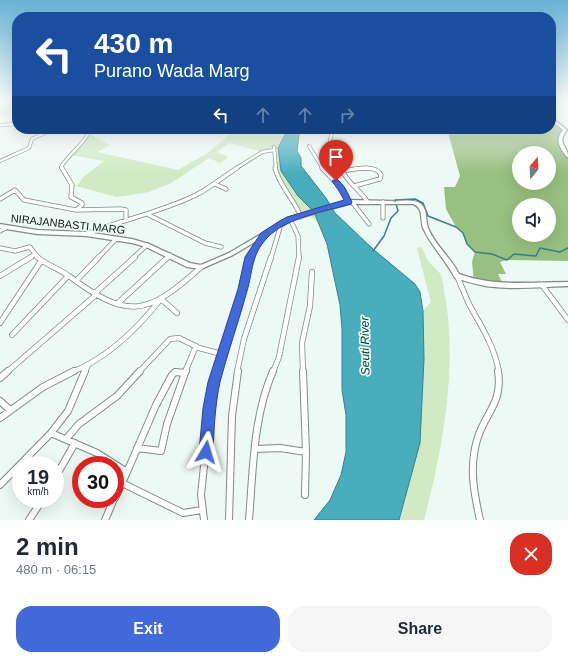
<!DOCTYPE html>
<html lang="en">
<head>
<meta charset="utf-8">
<style>
  :root { --surface:#fff; --page:#f6f6f7; --text:#1f2937; --muted:#747a83; --accent:#4268da }
  body { margin:0; font-family:Helvetica,sans-serif; background:var(--page); color:var(--text); height:100vh; display:flex; flex-direction:column; font-size:15px; white-space:nowrap }
  * { box-sizing:border-box; margin:0 }
  p { font-size:13px; color:var(--muted) }
  .icon { flex:none; width:22px; height:22px; fill:none; stroke:currentColor; stroke-width:2; stroke-linecap:round; stroke-linejoin:round }
  .map { position:relative; height:520px; overflow:hidden }
  .side { display:flex; flex-direction:column; background:var(--surface); flex:1 }
  .side>* { flex:none }
  .hud { position:absolute; left:12px; top:12px; width:544px; height:122px; border-radius:16px; box-shadow:0 4px 16px #0002; background:#1a4fa0; color:#fff; overflow:hidden }
  .needle { width:26px; rotate:18deg }
  .fabs { position:absolute; left:512px; top:146px; display:grid; gap:8px }
  .fabs a { display:grid; place-items:center; width:44px; height:44px; border-radius:50%; background:var(--surface); box-shadow:0 4px 16px #0002; font-size:20px }
  .speed { position:absolute; left:12px; top:456px; display:flex; gap:8px; font-size:20px; font-weight:700; text-align:center }
  .speed>* { display:grid; place-content:center; width:52px; height:52px; border-radius:50%; background:var(--surface); box-shadow:0 4px 16px #0002; line-height:1 }
  .speed small { font-size:10px; font-weight:400 }
  .speed .limit { border:6px solid #d22; background:#fff; color:#111 }
  .pin { position:absolute; display:grid; place-items:center; width:34px; height:34px; color:#fff; margin:-41px -17px; border-radius:50% 50% 50% 0; rotate:-45deg; box-shadow:0 0 4px #0007 }
  .pin .icon { rotate:45deg }
  .me { position:absolute; width:44px; margin:-22px; rotate:7deg; stroke-linejoin:round; filter:drop-shadow(0 0 3px #0008) }
  .turn { display:flex; align-items:center; gap:14px; height:84px; padding:0 16px; font-size:18px }
  .turn .icon { width:52px; height:52px; stroke-width:2.5 }
  .turn b { display:block; font-size:28px; line-height:34px }
  .lanes { display:flex; align-items:center; height:38px; padding:0 16px; background:#0003; justify-content:center; gap:20px; direction:ltr }
  .lanes .off { opacity:.35 }
  .round { display:grid; place-items:center; flex:none; width:42px; height:42px; border-radius:16px; background:var(--page) }
  .head { display:flex; align-items:center; justify-content:space-between; height:68px; padding:0 16px }
  h1 { font-size:24px; font-weight:700; line-height:30px }
  .cta { display:flex; gap:8px; margin-top:auto; padding:8px 16px }
  .cta a { flex:1; height:46px; border-radius:16px; background:var(--accent); color:#fff; font-size:16px; font-weight:700; line-height:46px; text-align:center }
  .cta a+a { background:var(--page); color:var(--text) }
  .map>svg:first-child { display:block }
  .green { fill:#d1eac4 }
  .forest { fill:#98c081; fill-rule:evenodd }
  .water { fill:#48aebe; stroke:#38808b }
  .lines { fill:none; stroke-linecap:round; stroke-linejoin:round }
  .stream { stroke:#38808b; stroke-width:1.5 }
  .minor-far3-casing { stroke:#818b87; stroke-width:4 }
  .minor-far2-casing { stroke:#818b87; stroke-width:5 }
  .minor-far1-casing { stroke:#818b87; stroke-width:6 }
  .minor-casing { stroke:#818b87; stroke-width:8 }
  .tertiary-casing { stroke:#818b87; stroke-width:2.5 }
  .minor-far3 { stroke:#fff; stroke-width:2.5 }
  .minor-far2 { stroke:#fff; stroke-width:3.5 }
  .minor-far1 { stroke:#fff; stroke-width:4.5 }
  .minor { stroke:#fff; stroke-width:6 }
  .tertiary { fill:#fff; fill-rule:evenodd }
  .route { fill:#4268da; stroke:#2b448e }
  .labels { text-anchor:middle; stroke-width:3.5; stroke-linejoin:round; paint-order:stroke }
  .street-label { font-size:11px; fill:#111513; stroke:#edf9f4 }
  .water-label { font-size:12px; font-style:italic; fill:#01333b; stroke:#edf9f4 }
</style>
</head>
<body>
<div class="map">
<svg width="568" height="520" viewBox="0 0 568 520">
  <rect width="100%" height="100%" fill="#edf9f4"/>
  <path class="green" d="M0,100H17V112L0,116Z
    M237,129H288L278,148L281,171L298,196L314,212L320,225L308,214L301,217C286,193 277,178 274,150L262,152L229,143L217,152L228,157L220,163L209,158L171,183L149,192L117,197L72,185H78L83,177L104,161L71,155L88,135H92L110,145L97,152L178,170L206,154Z
    M422,247C424,252 426,257 428,261C432,266 438,270 441,275C443,281 444,290 445,296C458,366 442,452 424,520H399L420,443L424,359L423,311L431,302L417,248Z"/>
  <path class="forest" d="M551,125L564,127L565,130L559,139L568,156V261L507,260L500,262L506,274H498L504,286L474,282L472,262L475,252L467,244L463,233L456,227L446,209L444,187H455L460,176L447,129H551ZM519,153H549V183H519ZM519,205H549V235H519Z"/>
  <path class="water" d="M288,129H301L299,135L297,151L301,158V166L326,198L335,213L373,249L415,284L420,292L423,311L424,359L420,443L399,520H314L330,500L341,475L346,452V415L342,390V329L340,305L327,244L314,212L298,196L281,171L278,148Z"/>
  <g class="lines">
    <path class="stream" d="M373,251L384,236L391,218L398,211L395,200L415,199L423,203L428,216L456,227L463,233L467,244L475,252L492,254L507,260L514,254L536,256L540,248L560,252L568,248"/>
    <defs>
      <path id="minor-far3" d="M0,125L17,124
        M333,129L330,140L332,154L341,169
        M309,146L323,169
        M274,147L276,169
        M0,161L29,148L32,139L53,129
        M62,169L61,167C70,153 84,144 91,129
        M235,169L262,152L274,150
        M364,169H375"/>
      <path id="minor-far2" d="M62,168L72,185L71,197L82,203V205L76,210L121,209L126,210V220
        M275,168C280,187 294,199 301,217
        M322,168L343,190L349,202
        M341,168C346,182 359,189 367,201
        M342,171C353,170 375,163 381,175L380,179L354,186
        M215,184L226,189
        M0,199L15,190L24,200L76,210
        M352,202L369,224
        M383,202V218
        M147,214L205,243L221,247
        M290,219L298,236L299,258
        M0,231L5,228
        M86,234C122,220 161,212 196,195C211,187 223,177 237,168
        M0,248L15,251L30,247L35,254
        M29,258L35,254L39,258
        M98,258L116,239
        M133,258L147,245
        M167,258L170,255
        M250,258L264,235
        M271,258L281,224"/>
      <path id="minor-far1" d="M37,257C47,265 59,269 69,276C128,320 147,316 201,267
        M0,276L31,257
        M457,276C461,285 465,295 469,304C482,328 494,345 499,372
        M76,281L99,257
        M542,285L568,320
        M95,293L135,257
        M117,304L168,257
        M0,323L41,261
        M12,335L68,276
        M7,372L97,294
        M72,372C108,358 137,329 161,299L177,313
        M85,372L88,365
        M139,372L170,339L179,338L199,348L222,354
        M175,372H177
        M185,372L196,346
        M217,372L243,289L251,257
        M237,372L244,339L271,257
        M273,372L279,357L299,257
        M303,372L302,343L310,306L312,272"/>
      <path id="minor" d="M303,371L306,452L305,495
        M0,378L8,371
        M0,401L10,410
        M0,418L43,387L74,371
        M51,433L97,453L127,472L156,405L172,375L175,372L185,373L186,371
        M66,439L79,424L117,396L140,371
        M137,448L161,451L167,424L185,373
        M255,449L280,448L306,452
        M55,478L75,443
        M122,483L183,513L202,510
        M0,485L51,433L68,411L85,371
        M115,498L127,472
        M29,520L43,499
        M105,520L114,499
        M204,520L201,495L210,408L217,371
        M229,520L232,416L238,371
        M249,520C253,471 253,417 273,371
        M480,520C474,493 469,468 477,440C485,412 503,404 498,371"/>
      <path id="tertiary" d="M560,100H568V102L561,101Z
        M551,117L567,130C556,144 568,145 568,157H567C560,148 554,140 563,130L551,120Z
        M349,200L393,201L395,202L397,201C404,201 415,199 421,204C428,210 425,220 428,228C435,245 451,258 459,274C495,287 531,282 568,282V286C540,287 512,290 485,286C474,284 465,281 455,278C446,260 431,246 423,228C420,220 424,208 413,204H349L292,220L233,255L201,269L187,267L146,247L132,243L86,236L37,234L0,228V224L37,230L86,232L132,239L149,244L190,263L201,265L229,253L288,218Z"/>
    </defs>
    <use href="#minor-far3" class="minor-far3-casing"/>
    <use href="#minor-far2" class="minor-far2-casing"/>
    <use href="#minor-far1" class="minor-far1-casing"/>
    <use href="#minor" class="minor-casing"/>
    <use href="#tertiary" class="tertiary-casing"/>
    <use href="#minor-far3" class="minor-far3"/>
    <use href="#minor-far2" class="minor-far2"/>
    <use href="#minor-far1" class="minor-far1"/>
    <use href="#minor" class="minor"/>
    <use href="#tertiary" class="tertiary"/>
  </g>
  <linearGradient id="sky" x2="0" y2="1"><stop stop-color="#68b2d7"/><stop offset="0.58" stop-color="#f7fcfa"/><stop offset="1" stop-color="#f7fcfa" stop-opacity="0"/></linearGradient>
  <rect width="568" height="173" fill="url(#sky)"/>
  <path class="route" d="M336,179C344,183 348,194 352,202L351,204C326,211 285,218 267,238C251,255 253,271 247,291C239,321 228,351 220,382C215,405 214,429 213,452L211,457L206,459L201,457L199,452L203,408L208,382L238,289L245,257L261,233L278,222L287,217L344,200L339,191L332,181Z"/>
  <g class="labels">
    <g class="street-label">
      <text transform="translate(68 224) rotate(6)" y="4">NIRAJANBASTI MARG</text>
    </g>
    <g class="water-label">
      <text transform="translate(365 346) rotate(-91)" y="4">Seuti River</text>
    </g>
  </g>
</svg>
<div class="fabs">
<a><svg class="needle" viewBox="-14 -14 28 28"><path d="M0-13l5 13h-10z" fill="#e53935"/><path d="M0 13l5-13h-10z" fill="#747a83"/></svg></a>
<a><svg class="icon" aria-label="sound" viewBox="0 0 24 24"><path d="M4 9h4l5-4v14l-5-4H4zM17 9q2 3 0 6"/></svg></a>
</div>
<div class="speed"><div>19<small>km/h</small></div><div class="limit">30</div></div>
<div class="pin" style="left:336px;top:181px;background:#d93025"><svg class="icon" aria-label="arrive" viewBox="0 0 24 24"><path d="M6 21V4h12l-3 4 3 4H6"/></svg></div>
<svg class="me" style="left:206px;top:452px" viewBox="-20 -20 40 40"><path d="M0-17L14 15 0 8-14 15z" fill="#4268da" stroke="#fff" stroke-width="4"/></svg>
<div class="hud">
<div class="turn"><svg class="icon" aria-label="left" viewBox="0 0 24 24"><path d="M17 20v-9H6M10 6l-5 5 5 5"/></svg><div><b>430 m</b>Purano Wada Marg</div></div>
<div class="lanes"><svg class="icon" aria-label="left" viewBox="0 0 24 24"><path d="M17 20v-9H6M10 6l-5 5 5 5"/></svg><svg class="icon off" aria-label="ahead" viewBox="0 0 24 24"><path d="M12 20V5M6 11l6-6 6 6"/></svg><svg class="icon off" aria-label="ahead" viewBox="0 0 24 24"><path d="M12 20V5M6 11l6-6 6 6"/></svg><svg class="icon off" aria-label="right" viewBox="0 0 24 24"><path d="M7 20v-9h11M14 6l5 5-5 5"/></svg></div>
</div>
</div>
<section class="side">
<div class="head"><div><h1>2 min</h1><p>480 m · 06:15</p></div><a class="round" style="background:#d93025;color:#fff"><svg class="icon" aria-label="close" viewBox="0 0 24 24"><path d="M6 6l12 12M18 6L6 18"/></svg></a></div>
<div class="cta"><a>Exit</a><a>Share</a></div>
</section>
</body>
</html>
